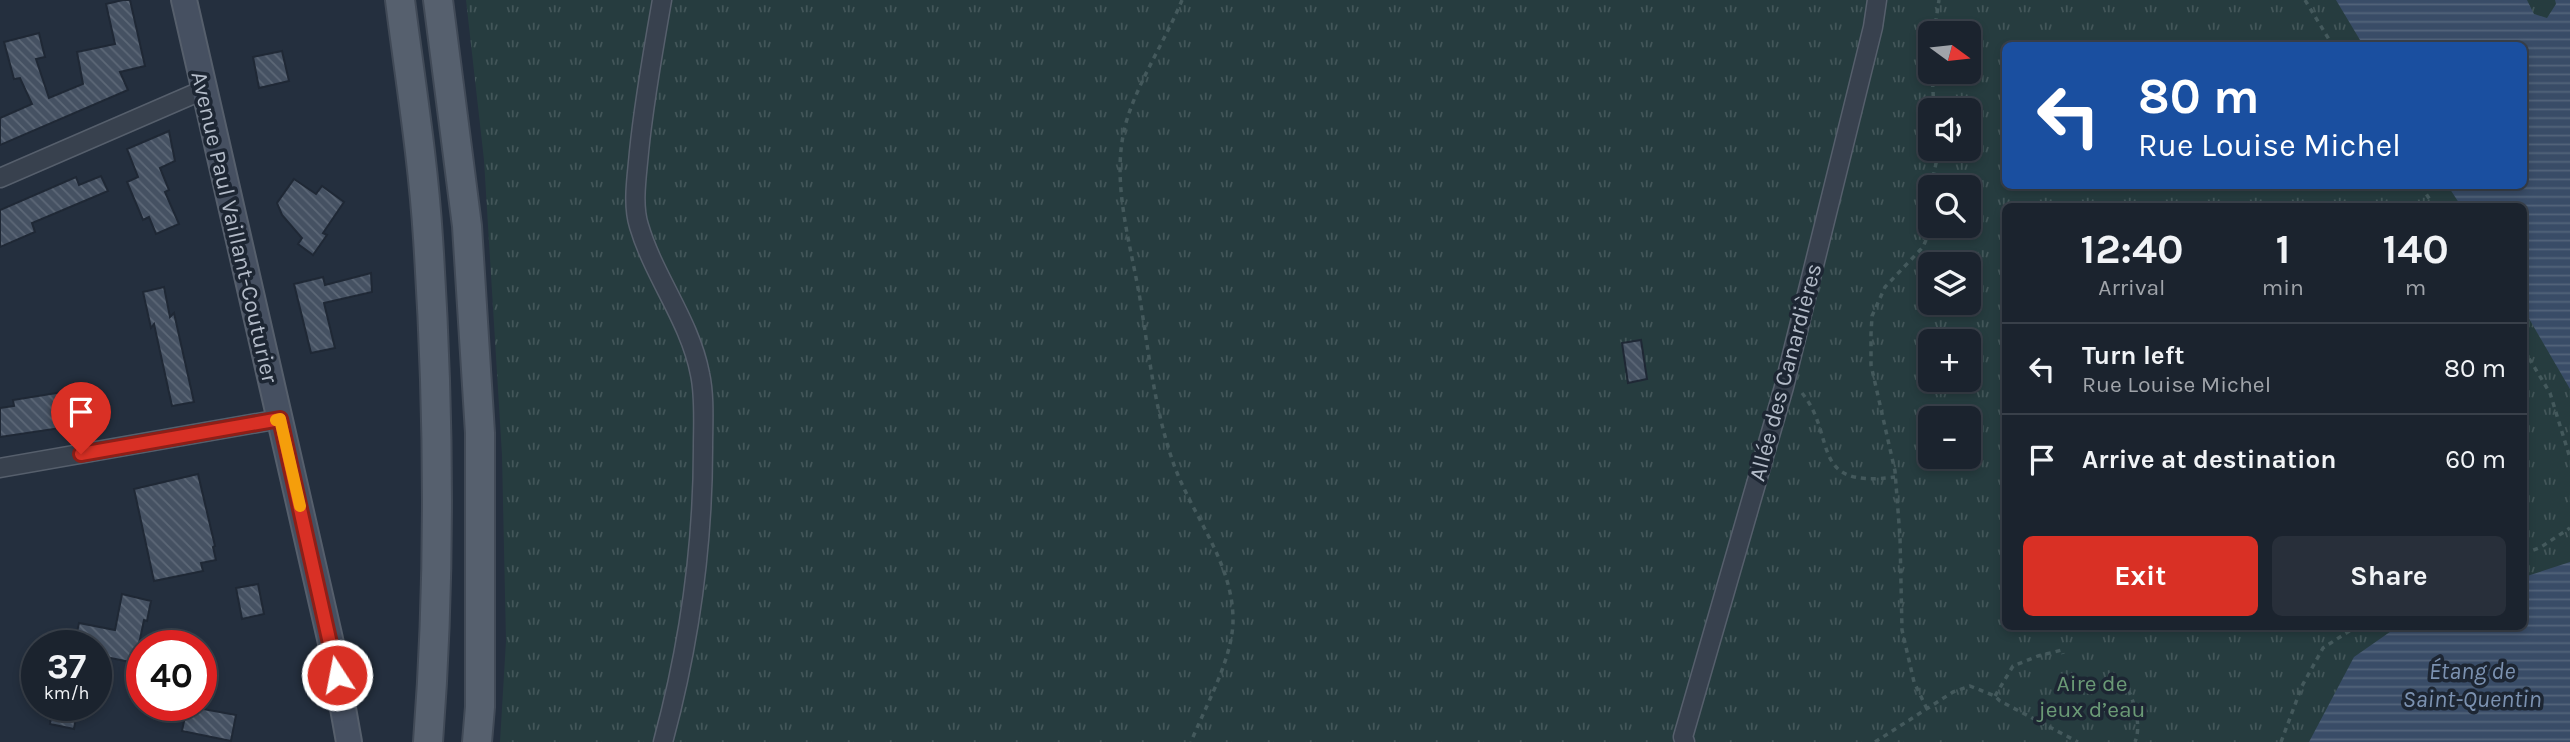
<!DOCTYPE html>
<html lang="en">
<head>
<meta charset="utf-8">
<style>
  :root { --surface:#1b232e; --page:#282f3a; --text:#f1f3f6; --muted:#a0a4aa; --line:#39404a; --accent:#d93025 }
  body { margin:0; font-family:Karla,sans-serif; background:var(--page); color:var(--text); height:100vh; display:flex; flex-direction:column; font-size:26px; white-space:nowrap }
  * { box-sizing:border-box; margin:0 }
  p { font-size:23px; color:var(--muted) }
  .icon { flex:none; width:38px; height:38px; fill:none; stroke:currentColor; stroke-width:2; stroke-linecap:round; stroke-linejoin:round }
  .map { position:relative; flex:1; overflow:hidden }
  .drawer { position:absolute; left:2002px; top:203px; width:525px; height:427px; display:flex; flex-direction:column; background:var(--surface); border-radius:10px; box-shadow:0 4px 10px #0003,0 0 0 2px var(--line) }
  .drawer>* { flex:none }
  .top-card { position:absolute; left:2002px; top:42px; width:525px; height:147px; border-radius:10px; box-shadow:0 4px 10px #0003,0 0 0 2px var(--line); background:#1a4fa0; color:#fff; overflow:hidden }
  .needle { width:46px; rotate:105deg }
  .tools { position:absolute; left:1918px; top:21px; display:grid; gap:14px }
  .tools a { display:grid; place-items:center; width:63px; height:63px; border-radius:10px; background:var(--surface); box-shadow:0 4px 10px #0003,0 0 0 2px var(--line); font-size:35px }
  .speed { position:absolute; left:21px; top:630px; display:flex; gap:14px; font-size:35px; font-weight:700; text-align:center }
  .speed>* { display:grid; place-content:center; width:91px; height:91px; border-radius:50%; background:var(--surface); box-shadow:0 4px 10px #0003,0 0 0 2px var(--line); line-height:1 }
  .speed small { font-size:18px; font-weight:400 }
  .speed .limit { border:10px solid #d22; background:#fff; color:#111 }
  .pin { position:absolute; display:grid; place-items:center; width:60px; height:60px; color:#fff; margin:-72px -30px; border-radius:50% 50% 50% 0; rotate:-45deg; box-shadow:0 0 7px #0007 }
  .pin .icon { rotate:45deg }
  .me { position:absolute; width:77px; margin:-38px; rotate:349deg; stroke-linejoin:round; filter:drop-shadow(0 0 5px #0008) }
  .turn { display:flex; align-items:center; gap:24px; height:147px; padding:0 21px; font-size:32px }
  .turn .icon { width:91px; height:91px; stroke-width:2.5 }
  .turn b { display:block; font-size:49px; line-height:60px }
  .eta { display:flex; justify-content:space-evenly; align-items:center; height:119px; text-align:center }
  .eta b { font-size:42px; font-weight:700; line-height:49px }
  .primary-button { display:flex; gap:14px; margin-top:auto; padding:14px 21px }
  .primary-button a { flex:1; height:80px; border-radius:10px; background:var(--accent); color:#fff; font-size:28px; font-weight:700; line-height:80px; text-align:center }
  .primary-button a+a { background:var(--page); color:var(--text) }
  ul { padding:0; list-style:none }
  li { display:flex; align-items:center; gap:21px; height:91px; padding:0 21px; border-top:2px solid var(--line) }
  li div { flex:1 }
  li b { display:block; font-size:26px }
  li em { font-style:normal }
  .map>svg:first-child { display:block }
  .park { fill:url(#park-tufts); fill-rule:evenodd }
  .water { fill:url(#water-rules) }
  .building { fill:url(#building-back-hatch); stroke:#1f2835; stroke-width:2 }
  .lines { fill:none; stroke-linecap:round; stroke-linejoin:round }
  .street-casing { stroke:#565f6c; stroke-width:21 }
  .secondary-casing { stroke:#565f6c; stroke-width:28 }
  .primary-casing { stroke:#414a57; stroke-width:32 }
  .path { stroke:#44595c; stroke-width:3.5; stroke-dasharray:5 5; stroke-linecap:butt }
  .street { stroke:#38414e; stroke-width:18 }
  .secondary { stroke:#465061; stroke-width:24 }
  .primary { stroke:#56606e; stroke-width:28 }
  .route-casing { stroke:#8d1f18; stroke-width:18 }
  .route { stroke:#d93025; stroke-width:12 }
  .slow { stroke:#f59e0b; stroke-width:12 }
  .labels { text-anchor:middle; stroke-width:7; stroke-linejoin:round; paint-order:stroke }
  .street-label { font-size:23px; fill:#b4bcc9; stroke:#1d2633 }
  .park-label { font-size:23px; fill:#6b9a76; stroke:#1d2633 }
  .water-label { font-size:24px; font-style:italic; fill:#7c92b1; stroke:#1d2633 }
</style>
</head>
<body>
<div class="map">
<svg width="2570" height="742" viewBox="0 0 2570 742">
  <defs>
    <pattern id="park-tufts" width="24" height="20" patternUnits="userSpaceOnUse" patternTransform="scale(1.75)"><rect width="24" height="20" fill="#263c3f"/><path d="M3 7l-1-3M5 7V3M7 7l1-3M15 17l-1-3M17 17v-4M19 17l1-3" fill="none" stroke="#435659"/></pattern>
    <pattern id="water-rules" width="6" height="5" patternUnits="userSpaceOnUse" patternTransform="scale(1.75)"><rect width="6" height="5" fill="#394c67"/><path d="M0 2.5h6" fill="none" stroke="#53647b"/></pattern>
    <pattern id="building-back-hatch" width="6" height="6" patternUnits="userSpaceOnUse" patternTransform="scale(1.75)"><rect width="6" height="6" fill="#455162"/><path d="M-1 5l2 2M0 0l6 6M5-1l2 2" fill="none" stroke="#5d6877"/></pattern>
  </defs>
  <rect width="100%" height="100%" fill="#242f3e"/>
  <path class="park" d="M466,0H2570V742H500L506,641L502,455L484,160ZM1930,33H1969V72H1930ZM2006,46H2524V186H2006ZM1930,110H1969V149H1930ZM1930,187H1969V226H1930ZM2006,206H2524V626H2006ZM1930,264H1969V303H1930ZM1930,341H1969V380H1930ZM1930,418H1969V457H1930Z"/>
  <path class="water" d="M2336,0H2527L2534,14L2547,18L2556,4L2555,0H2570V389L2524,310V206H2461L2448,186H2524V46L2363,45Z
    M2570,562V742H2309L2354,657L2397,627L2524,626V577Z"/>
  <path class="building" d="M123,0H130L145,66L120,72L128,90L0,145V118L32,104L20,78L14,79L4,42L39,33L45,57L36,59L49,98L83,84L77,52L115,44L106,4Z
    M282,51L289,81L259,88L253,57Z
    M169,131L175,161L160,168L169,190L165,192L179,224L156,234L149,217L143,220L127,182L138,177L127,149Z
    M101,176L108,191L32,223L35,232L0,247V210L76,177L79,185Z
    M294,179L316,194L322,186L344,202L323,233L327,235L313,255L298,244L302,238L282,215L277,203Z
    M371,273L372,292L324,303L335,348L311,353L294,284L323,277L325,285Z
    M164,287L170,317L174,313L194,402L172,406L154,324L151,328L143,292Z
    M1641,340L1647,379L1628,383L1622,343Z
    M94,387L101,422L0,437V408L14,406L13,400Z
    M198,474L215,546L213,547L216,560L201,563L203,571L154,581L134,489Z
    M258,584L264,614L242,619L236,588Z
    M122,594L151,601L147,621L144,620L135,663L96,655V646H74L79,623L115,630Z
    M53,705H78L74,729L50,724Z
    M187,706L236,715L231,741L182,731Z"/>
  <g class="lines">
    <defs>
      <path id="street" d="M662,0C653,51 644,101 639,152C637,176 632,204 639,226C654,277 690,321 700,374C705,397 703,424 703,448C703,547 689,646 663,742
        M0,178L203,90
        M0,468L280,419
        M1685,742L1683,737L1784,387L1873,27L1877,0"/>
      <path id="secondary" d="M184,0L333,652L349,742"/>
      <path id="primary" d="M400,0C410,79 423,158 428,238C439,405 441,574 428,742
        M438,0L467,226L480,433V707L477,742"/>
    </defs>
    <use href="#street" class="street-casing"/>
    <use href="#secondary" class="secondary-casing"/>
    <use href="#primary" class="primary-casing"/>
    <path class="path" d="M1182,0C1165,42 1130,94 1123,136C1113,189 1131,246 1140,299C1149,354 1155,412 1174,465C1193,517 1234,564 1233,622C1232,660 1205,707 1191,742
      M2305,0L2333,46
      M1934,33L1939,0
      M1932,72L1934,110
      M2421,186L2434,206
      M1931,187L1939,149
      M2524,350L2550,393L2570,458
      M1802,393C1838,437 1807,489 1895,477
      M2524,554L2541,547L2570,528
      M2122,686L2126,685C2134,701 2142,725 2135,742
      M1995,696L2013,666L2038,656L2062,650L2063,654
      M1927,709L1914,682L1902,630L1900,537L1895,471L1871,365V334L1872,316L1885,287L1923,247L1929,233L1930,193
      M1875,742L1953,692L1970,686L1995,696L2000,701L2078,742
      M2281,742L2302,686L2323,648L2357,626"/>
    <use href="#street" class="street"/>
    <use href="#secondary" class="secondary"/>
    <use href="#primary" class="primary"/>
  </g>
  <g class="lines">
    <defs>
      <path id="route" d="M81,454L280,419L337,675"/>
    </defs>
    <use href="#route" class="route-casing"/>
    <use href="#route" class="route"/>
    <path class="slow" d="M276,420L280,419L300,506"/>
  </g>
  <g class="labels">
    <g class="street-label">
      <text transform="translate(235 227) rotate(77)" y="8">Avenue Paul Vaillant-Couturier</text>
      <text transform="translate(1785 372) rotate(-75)" y="8">Allée des Canardières</text>
    </g>
    <g class="park-label">
      <text x="2092" y="691">Aire de<tspan x="2092" dy="26">jeux d’eau</tspan></text>
    </g>
    <g class="water-label">
      <text x="2472" y="679">Étang de<tspan x="2472" dy="28">Saint-Quentin</tspan></text>
    </g>
  </g>
</svg>
<div class="tools">
<a><svg class="needle" viewBox="-14 -14 28 28"><path d="M0-13l5 13h-10z" fill="#e53935"/><path d="M0 13l5-13h-10z" fill="#a0a4aa"/></svg></a>
<a><svg class="icon" aria-label="sound" viewBox="0 0 24 24"><path d="M4 9h4l5-4v14l-5-4H4zM17 9q2 3 0 6"/></svg></a>
<a><svg class="icon" aria-label="search" viewBox="0 0 24 24"><circle cx="10" cy="10" r="6"/><path d="M15 15l6 6"/></svg></a>
<a><svg class="icon" aria-label="layers" viewBox="0 0 24 24"><path d="M12 4l9 5-9 5-9-5zM3 14l9 5 9-5"/></svg></a>
<a>+</a>
<a>−</a>
</div>
<div class="speed"><div>37<small>km/h</small></div><div class="limit">40</div></div>
<div class="pin" style="left:81px;top:454px;background:#d93025"><svg class="icon" aria-label="arrive" viewBox="0 0 24 24"><path d="M6 21V4h12l-3 4 3 4H6"/></svg></div>
<svg class="me" style="left:337px;top:675px" viewBox="-20 -20 40 40"><circle r="17" fill="#d93025" stroke="#fff" stroke-width="3"/><path d="M0-11L8 9 0 5-8 9z" fill="#fff"/></svg>
<div class="top-card">
<div class="turn"><svg class="icon" aria-label="left" viewBox="0 0 24 24"><path d="M17 20v-9H6M10 6l-5 5 5 5"/></svg><div><b>80 m</b>Rue Louise Michel</div></div>
</div>
<section class="drawer">
<div class="eta">
<div><b>12:40</b><p>Arrival</p></div>
<div><b>1</b><p>min</p></div>
<div><b>140</b><p>m</p></div>
</div>
<ul>
<li><svg class="icon" aria-label="left" viewBox="0 0 24 24"><path d="M17 20v-9H6M10 6l-5 5 5 5"/></svg><div><b>Turn left</b><p>Rue Louise Michel</p></div><em>80 m</em></li>
<li><svg class="icon" aria-label="arrive" viewBox="0 0 24 24"><path d="M6 21V4h12l-3 4 3 4H6"/></svg><div><b>Arrive at destination</b></div><em>60 m</em></li>
</ul>
<div class="primary-button"><a>Exit</a><a>Share</a></div>
</section>
</div>
</body>
</html>
